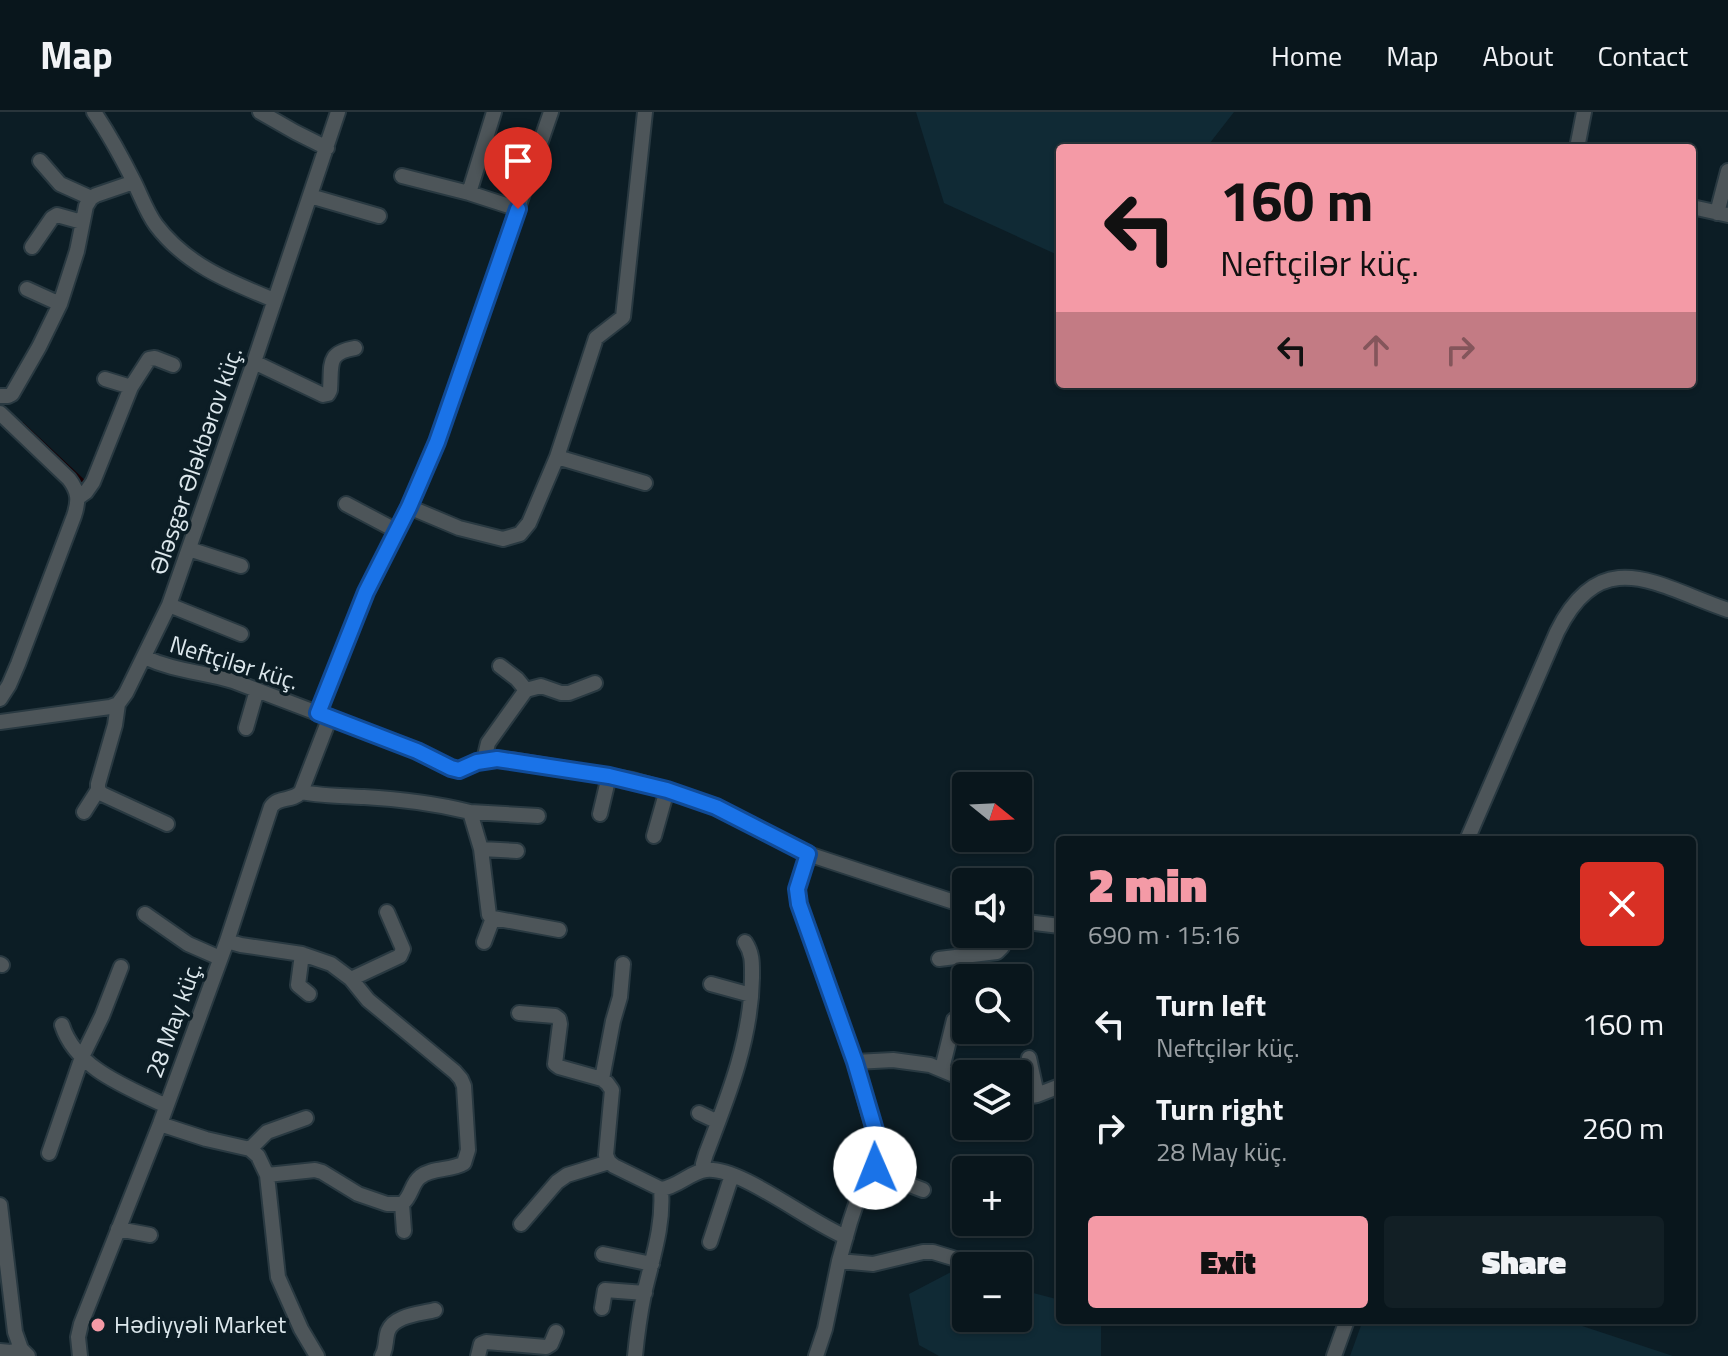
<!DOCTYPE html>
<html lang="en">
<head>
<meta charset="utf-8">
<style>
  :root { --surface:#09161c; --page:#121f25; --text:#f1f3f6; --muted:#999fa3; --line:#29353b; --accent:#f49aa6 }
  body { margin:0; font-family:"Titillium Web",sans-serif; background:var(--page); color:var(--text); height:100vh; display:flex; flex-direction:column; font-size:30px; white-space:nowrap }
  * { box-sizing:border-box; margin:0 }
  p { font-size:26px; color:var(--muted) }
  .icon { flex:none; width:44px; height:44px; fill:none; stroke:currentColor; stroke-width:2; stroke-linecap:round; stroke-linejoin:round }
  .map { position:relative; flex:1; overflow:hidden }
  .panel { position:absolute; left:1056px; top:724px; width:640px; height:488px; display:flex; flex-direction:column; background:var(--surface); border-radius:8px; box-shadow:0 2px 6px #0004,0 0 0 2px var(--line) }
  .panel>* { flex:none }
  .guide { position:absolute; left:1056px; top:32px; width:640px; height:244px; border-radius:8px; box-shadow:0 2px 6px #0004,0 0 0 2px var(--line); background:#f49aa6; color:#111; overflow:hidden }
  .needle { width:52px; rotate:108deg }
  .fabs { position:absolute; left:952px; top:660px; display:grid; gap:16px }
  .fabs a { display:grid; place-items:center; width:80px; height:80px; border-radius:8px; background:var(--surface); box-shadow:0 2px 6px #0004,0 0 0 2px var(--line); font-size:40px }
  .pin { position:absolute; display:grid; place-items:center; width:68px; height:68px; color:#fff; margin:-82px -34px; border-radius:50% 50% 50% 0; rotate:-45deg; box-shadow:0 0 8px #0007 }
  .pin .icon { rotate:45deg }
  .me { position:absolute; width:88px; margin:-44px; rotate:359deg; stroke-linejoin:round; filter:drop-shadow(0 0 6px #0008) }
  .turn { display:flex; align-items:center; gap:28px; height:168px; padding:0 32px; font-size:36px }
  .turn .icon { width:104px; height:104px; stroke-width:2.5 }
  .turn b { display:block; font-size:56px; line-height:68px }
  .lanes { display:flex; align-items:center; height:76px; padding:0 32px; background:#0003; justify-content:center; gap:40px; direction:ltr }
  .lanes .off { opacity:.35 }
  .round { display:grid; place-items:center; flex:none; width:84px; height:84px; border-radius:8px; background:var(--page) }
  .summary { display:flex; align-items:center; justify-content:space-between; height:136px; padding:0 32px }
  h1 { font-size:48px; font-weight:800; line-height:60px; color:var(--accent) }
  .primary-button { display:flex; gap:16px; margin-top:auto; padding:16px 32px }
  .primary-button a { flex:1; height:92px; border-radius:8px; background:var(--accent); color:#111; font-size:32px; font-weight:800; line-height:92px; text-align:center }
  .primary-button a+a { background:var(--page); color:var(--text) }
  ul { padding:0; list-style:none }
  li { display:flex; align-items:center; gap:24px; height:104px; padding:0 32px }
  li div { flex:1 }
  li b { display:block; font-size:30px }
  li em { font-style:normal }
  header { display:flex; align-items:center; gap:48px; box-sizing:border-box; height:112px; padding:0 40px; background:var(--surface); border-bottom:2px solid var(--line) }
  header strong { font-size:38px }
  nav { display:flex; gap:44px; margin-inline-start:auto; font-size:28px }
  .map>svg:first-child { display:block }
  .built { fill:#102a35 }
  .lines { fill:none; stroke-linecap:round; stroke-linejoin:round }
  .stream { stroke:#180206; stroke-width:4 }
  .minor-casing { stroke:#293941; stroke-width:18 }
  .minor { stroke:#4d5559; stroke-width:14 }
  .route-casing { stroke:#114b97; stroke-width:20 }
  .route { stroke:#1a73e8; stroke-width:14 }
  .poi-dot { fill:#f49aa6; stroke:#0c1d25; stroke-width:3 }
  .labels { text-anchor:middle; stroke-width:7; stroke-linejoin:round; paint-order:stroke }
  .street-label { font-size:24px; fill:#dce7ec; stroke:#0c1d25 }
  .poi-label { font-size:24px; fill:#dce7ec; stroke:#0c1d25; text-anchor:start }
</style>
</head>
<body>
<header>
<strong>Map</strong>
<nav><a>Home</a><a>Map</a><a>About</a><a>Contact</a></nav>
</header>
<div class="map">
<svg width="1728" height="1244" viewBox="0 0 1728 1244">
  <rect width="100%" height="100%" fill="#0c1d25"/>
  <path class="built" d="M916,0H1234L1206,36H1060V144L944,91Z
    M953,1159L966,1162V1206H1018V1177L1060,1188V1208H1101V1244H939L919,1233L909,1182Z
    M1363,1208H1564L1673,1244H1350Z"/>
  <g class="lines">
    <path class="stream" d="M22,312L84,370"/>
    <defs>
      <path id="minor" d="M94,0C109,22 122,46 134,70C141,84 147,101 156,113C186,153 230,170 274,188
        M260,0L295,20L327,36
        M1577,36L1584,0
        M40,49L60,72L91,86
        M402,64L469,81L518,97
        M469,81L494,0
        M310,84L379,104
        M1692,95L1728,103
        M1717,101L1728,59
        M32,135L52,106L57,103L82,110
        M27,177L60,192
        M254,250L323,283L328,282L330,278C332,252 326,241 355,236
        M105,267L131,275
        M0,284H8L12,282L39,235L60,192L77,139L86,94L91,86L96,83L134,70
        M0,301L69,367C79,380 79,389 74,404L18,552L9,573L0,587
        M557,345L645,371
        M79,385L86,380L93,370L131,275L149,247L155,246L173,253
        M346,392L397,419
        M409,395L459,416L503,427L520,422L529,411L557,345L596,226L623,205L645,0
        M189,437L241,454
        M169,493L241,522
        M144,545C174,559 202,560 233,569L417,639L451,656L459,658L484,648H511L632,668L667,678L716,695L808,742L954,790
        M500,554L517,567L526,578
        M118,592L115,613L98,672V678L102,682L167,712
        M318,601L366,480L409,395L437,330L551,0
        M0,610L110,595L118,592L126,581L169,493L254,250L338,0
        M246,616L257,578
        M484,648L488,631L526,578L541,574L561,581H569L595,571
        M301,680C322,684 342,684 364,685C401,687 434,691 470,700L481,737L489,803L493,806L559,818
        M84,700L98,678
        M470,700L538,704
        M600,702L609,664
        M654,724L667,678
        M1467,728L1557,520C1602,429 1659,475 1728,498
        M481,737L517,739
        M808,742L797,777L799,792L855,950L878,1034V1043L875,1056L859,1083L850,1110L839,1149L825,1217L816,1244
        M145,802L188,832L220,846
        M1018,809L1060,814
        M227,829L241,833L302,842L331,852L351,867L368,888L455,960L461,967L464,974L468,1038L464,1051C451,1059 432,1055 420,1065C411,1072 412,1084 402,1092H387L358,1082L322,1060L315,1058L267,1063L278,1165L301,1217L317,1244
        M484,830L493,806
        M302,842L298,873L309,882
        M939,847L997,840L1002,835L1005,822
        M0,852L2,853
        M351,867L400,844L403,837L387,800
        M711,872L751,883
        M519,901L555,904L559,907L560,912L555,952L559,955L602,967L607,971L612,978L606,1043L609,1050L614,1054L661,1077C678,1075 690,1060 706,1058C740,1054 810,1111 846,1125
        M62,913C76,957 127,975 166,994
        M1029,946L1037,983
        M855,950L893,948L930,953L966,968
        M942,957L954,908
        M602,967L613,909L620,885L623,852
        M1018,986L1037,983L1060,974
        M699,1001L718,1010
        M160,1012L206,1027L250,1037L258,1044L267,1063
        M250,1037L267,1020L306,1006
        M49,1041L82,945L102,904L121,855
        M875,1056L902,1070L923,1078
        M704,1058L703,1052L706,1042C728,985 751,928 752,866C752,852 753,842 745,830
        M402,1092L404,1119
        M0,1093L15,1220L21,1237L28,1244
        M521,1112L557,1070L567,1063L609,1050
        M118,1117L150,1123
        M710,1130L732,1063
        M603,1142L652,1152
        M839,1149L873,1152L923,1140H933L979,1154
        M602,1196L605,1178L645,1181
        M0,1239L11,1240L21,1237
        M80,1244L78,1225L81,1212L160,1012L227,829L271,695C278,684 292,690 301,680L330,605
        M382,1244C387,1236 385,1227 388,1219C394,1203 421,1202 435,1198
        M478,1244L481,1232L486,1230L546,1235L551,1232L556,1220
        M635,1244C637,1223 640,1202 644,1182C652,1147 664,1114 661,1077
        M1334,1244L1347,1208"/>
    </defs>
    <use href="#minor" class="minor-casing"/>
    <use href="#minor" class="minor"/>
  </g>
  <g class="lines">
    <defs>
      <path id="route" d="M518,97L437,330L409,395L366,480L318,601L417,639L451,656L459,658L477,650L497,647L609,664L667,678L716,695L808,742L797,777L799,792L855,950L875,1018L878,1043L875,1056"/>
    </defs>
    <use href="#route" class="route-casing"/>
    <use href="#route" class="route"/>
  </g>
  <circle class="poi-dot" cx="98" cy="1213" r="8"/>
  <g class="labels">
    <g class="street-label">
      <text transform="translate(196 349) rotate(-71)" y="8">Ələsgər Ələkbərov küç.</text>
      <text transform="translate(234 551) rotate(17)" y="8">Neftçilər küç.</text>
      <text transform="translate(174 908) rotate(-70)" y="8">28 May küç.</text>
    </g>
    <g class="poi-label">
      <text x="114" y="1221">Hədiyyəli Market</text>
    </g>
  </g>
</svg>
<div class="fabs">
<a><svg class="needle" viewBox="-14 -14 28 28"><path d="M0-13l5 13h-10z" fill="#e53935"/><path d="M0 13l5-13h-10z" fill="#999fa3"/></svg></a>
<a><svg class="icon" aria-label="sound" viewBox="0 0 24 24"><path d="M4 9h4l5-4v14l-5-4H4zM17 9q2 3 0 6"/></svg></a>
<a><svg class="icon" aria-label="search" viewBox="0 0 24 24"><circle cx="10" cy="10" r="6"/><path d="M15 15l6 6"/></svg></a>
<a><svg class="icon" aria-label="layers" viewBox="0 0 24 24"><path d="M12 4l9 5-9 5-9-5zM3 14l9 5 9-5"/></svg></a>
<a>+</a>
<a>−</a>
</div>
<div class="pin" style="left:518px;top:97px;background:#d93025"><svg class="icon" aria-label="arrive" viewBox="0 0 24 24"><path d="M6 21V4h12l-3 4 3 4H6"/></svg></div>
<svg class="me" style="left:875px;top:1056px" viewBox="-20 -20 40 40"><circle r="19" fill="#fff"/><path d="M0-13L10 11 0 6-10 11z" fill="#1a73e8"/></svg>
<div class="guide">
<div class="turn"><svg class="icon" aria-label="left" viewBox="0 0 24 24"><path d="M17 20v-9H6M10 6l-5 5 5 5"/></svg><div><b>160 m</b>Neftçilər küç.</div></div>
<div class="lanes"><svg class="icon" aria-label="left" viewBox="0 0 24 24"><path d="M17 20v-9H6M10 6l-5 5 5 5"/></svg><svg class="icon off" aria-label="ahead" viewBox="0 0 24 24"><path d="M12 20V5M6 11l6-6 6 6"/></svg><svg class="icon off" aria-label="right" viewBox="0 0 24 24"><path d="M7 20v-9h11M14 6l5 5-5 5"/></svg></div>
</div>
<section class="panel">
<div class="summary"><div><h1>2 min</h1><p>690 m · 15:16</p></div><a class="round" style="background:#d93025;color:#fff"><svg class="icon" aria-label="close" viewBox="0 0 24 24"><path d="M6 6l12 12M18 6L6 18"/></svg></a></div>
<ul>
<li><svg class="icon" aria-label="left" viewBox="0 0 24 24"><path d="M17 20v-9H6M10 6l-5 5 5 5"/></svg><div><b>Turn left</b><p>Neftçilər küç.</p></div><em>160 m</em></li>
<li><svg class="icon" aria-label="right" viewBox="0 0 24 24"><path d="M7 20v-9h11M14 6l5 5-5 5"/></svg><div><b>Turn right</b><p>28 May küç.</p></div><em>260 m</em></li>
</ul>
<div class="primary-button"><a>Exit</a><a>Share</a></div>
</section>
</div>
</body>
</html>
